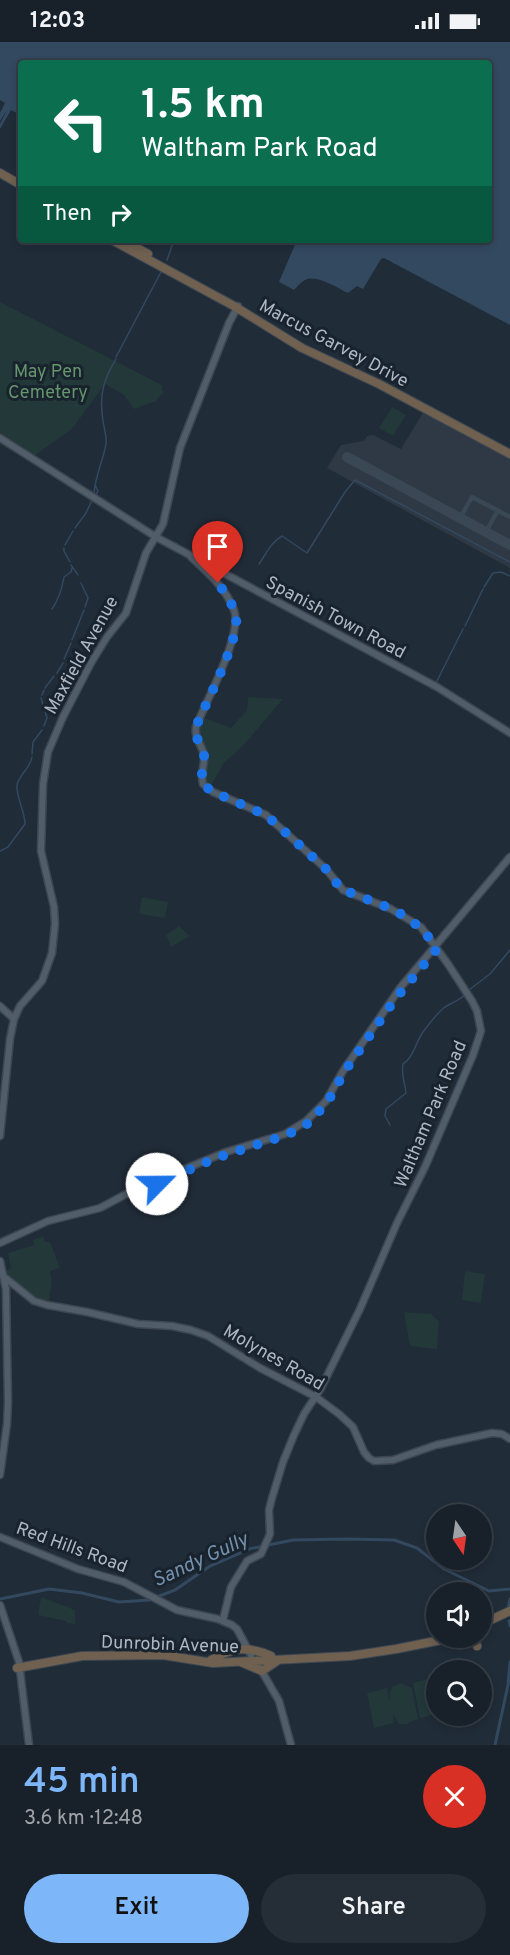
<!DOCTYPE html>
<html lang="en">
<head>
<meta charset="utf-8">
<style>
  :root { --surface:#18212a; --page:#252e36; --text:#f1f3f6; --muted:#9fa3a8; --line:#363e47; --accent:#7eb6fa }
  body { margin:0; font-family:Overpass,sans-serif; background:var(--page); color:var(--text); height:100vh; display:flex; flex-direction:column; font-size:22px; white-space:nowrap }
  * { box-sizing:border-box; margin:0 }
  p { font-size:20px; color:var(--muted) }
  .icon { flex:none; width:33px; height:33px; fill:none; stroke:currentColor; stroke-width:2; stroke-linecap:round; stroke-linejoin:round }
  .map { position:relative; height:1703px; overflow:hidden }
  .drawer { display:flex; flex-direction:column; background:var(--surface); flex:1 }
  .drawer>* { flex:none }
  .banner { position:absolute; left:18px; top:18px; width:474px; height:183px; border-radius:6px; box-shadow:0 3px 9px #0003,0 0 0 2px var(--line); background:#0b6e4f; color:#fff; overflow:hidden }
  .needle { width:39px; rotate:167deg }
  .fabs { position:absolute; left:426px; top:1462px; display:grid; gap:12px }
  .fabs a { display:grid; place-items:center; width:66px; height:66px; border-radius:50%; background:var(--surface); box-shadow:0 3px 9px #0003,0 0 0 2px var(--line); font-size:30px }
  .pin { position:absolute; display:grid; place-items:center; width:51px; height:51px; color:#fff; margin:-62px -26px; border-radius:50% 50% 50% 0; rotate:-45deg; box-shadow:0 0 6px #0007 }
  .pin .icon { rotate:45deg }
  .me { position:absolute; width:66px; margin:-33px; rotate:67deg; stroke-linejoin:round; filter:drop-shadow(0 0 4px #0008) }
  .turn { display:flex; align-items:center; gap:21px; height:126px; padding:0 24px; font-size:27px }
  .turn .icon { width:78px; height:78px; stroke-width:2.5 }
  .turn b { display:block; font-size:42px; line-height:51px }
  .then { display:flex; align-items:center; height:57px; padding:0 24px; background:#0003; gap:12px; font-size:22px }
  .round { display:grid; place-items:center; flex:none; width:63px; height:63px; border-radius:32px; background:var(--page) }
  .summary { display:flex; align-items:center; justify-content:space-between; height:102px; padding:0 24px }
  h1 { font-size:36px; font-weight:600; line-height:45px; color:var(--accent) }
  .primary-button { display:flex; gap:12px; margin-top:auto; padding:12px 24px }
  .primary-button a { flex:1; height:69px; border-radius:36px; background:var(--accent); color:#111; font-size:24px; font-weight:600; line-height:69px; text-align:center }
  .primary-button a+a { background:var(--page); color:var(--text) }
  .status { display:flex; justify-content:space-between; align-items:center; height:42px; padding:0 30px; background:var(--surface); direction:ltr }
  .status svg { height:16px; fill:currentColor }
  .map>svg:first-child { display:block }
  .airport { fill:#2e3945 }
  .green { fill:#223839 }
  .water { fill:#334960 }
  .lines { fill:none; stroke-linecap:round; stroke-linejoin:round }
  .stream { stroke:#334960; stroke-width:1.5 }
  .canal { stroke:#334960; stroke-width:3 }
  .taxiway { stroke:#3a4754; stroke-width:4.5 }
  .runway { stroke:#3a4754; stroke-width:10 }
  .major-casing { stroke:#3d4652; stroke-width:9 }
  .highway-casing { stroke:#3e4853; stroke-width:10 }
  .major { stroke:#515d69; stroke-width:6 }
  .highway { stroke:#6f6050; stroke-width:8 }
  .route { stroke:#1a73e8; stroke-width:10; stroke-dasharray:0 18 }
  .labels { text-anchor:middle; stroke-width:6; stroke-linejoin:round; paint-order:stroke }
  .street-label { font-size:18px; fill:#aeb8c5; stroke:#19232d }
  .park-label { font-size:18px; fill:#65966d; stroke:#19232d }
  .water-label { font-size:20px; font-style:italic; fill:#7491ae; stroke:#19232d }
</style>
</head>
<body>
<div class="status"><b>12:03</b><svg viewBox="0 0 49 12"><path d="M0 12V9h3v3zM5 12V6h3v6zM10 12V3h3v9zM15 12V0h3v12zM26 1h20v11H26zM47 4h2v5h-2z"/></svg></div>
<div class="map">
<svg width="510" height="1703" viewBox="0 0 510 1703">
  <rect width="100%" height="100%" fill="#202c38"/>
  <path class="airport" d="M424,369L510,415V526L327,426L341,403L364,399L367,394L373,393L401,407Z"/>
  <path class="green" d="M0,260L160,342L163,344L161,348L164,349L156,359L134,367L124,353L105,342L72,387L34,414L0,392Z
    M392,365L406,373L393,394L379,386Z
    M248,655L283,657L242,705L224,721L210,746L205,744L204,717L197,693L202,675L231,686L247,668Z
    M142,855L168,860L165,876L139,872Z
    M179,884L190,894L171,905L166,893Z
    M43,1194L45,1200H50L60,1226L50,1229L52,1241L48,1263C32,1257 11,1247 6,1228L11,1227L8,1211L34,1203L33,1198Z
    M465,1229L485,1232L481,1261L462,1258Z
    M404,1270L431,1272L439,1280L437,1307L410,1304Z
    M41,1555L75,1568V1582L67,1581L66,1579L38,1573Z
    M436,1635V1672L420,1676L413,1641Z
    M401,1641L412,1646L418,1677L406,1682H399L393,1672L394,1681L374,1686L367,1651L387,1646L390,1659V1651L392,1645Z"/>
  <path class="water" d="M0,0H510V283L384,216L381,217L363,247L357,244L348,251C337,246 317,232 305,238C301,240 297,245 294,248L279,240L297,198H489V21H21V73L11,68L0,87V82L7,68L0,79V71L5,61L0,58Z"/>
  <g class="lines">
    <path class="stream" d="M167,218L174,198
      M116,315L162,228
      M95,443L98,449L95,454
      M94,452C95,434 103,419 106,402C107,395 104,386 103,379C99,354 103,338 116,317
      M75,486L86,471L93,456
      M65,503L73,489
      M64,506V509L70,520
      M259,522C266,512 271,500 282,494L307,511L345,450L355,438L510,520
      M71,523L78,533
      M81,541L88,556L85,565
      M484,545L493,531L501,530L510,534
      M52,567C59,557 62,547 64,535L71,530L72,526
      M465,584L483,547
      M72,598L84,568
      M64,617L71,601
      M57,631L63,621
      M436,641L463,587
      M45,646L54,634
      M42,653L44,648
      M41,656L47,676L44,684
      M32,712L33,700L42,688
      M0,809L8,805L25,782C25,770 16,754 17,744C17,734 30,728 32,715
      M469,948L490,932L510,908
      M390,1083L385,1074L386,1067L406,1051C405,1040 401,1034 403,1022C414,1015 415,1001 423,990C429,982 437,971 445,965C452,961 459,958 465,953"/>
    <path class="canal" d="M0,1557L49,1547L82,1551L119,1560L149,1558L175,1548L210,1524L249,1507L293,1498L347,1497L394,1498L417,1506L444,1527L489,1549L510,1547
      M508,1567L510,1557
      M509,1579L510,1584
      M495,1703L508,1643L510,1620"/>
    <path class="taxiway" d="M460,476L472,455L510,475
      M486,490L498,468"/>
    <path class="runway" d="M347,415L510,503"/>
    <defs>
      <path id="major" d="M0,396L156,495L437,645L510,691
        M190,514C207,530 226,546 234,568C243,594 206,658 196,685C194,697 202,702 204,713C205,723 200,732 203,742L213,750L266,773L326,827L343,848L391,867L421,885L448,922L472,959L477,969L481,989L473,1013L425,1125L397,1181L360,1267L321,1346L304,1372L294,1393L283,1420L272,1456L269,1468L270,1492L261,1512L247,1519L231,1545L223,1578
        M0,964L14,977
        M0,1094L10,997L14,977L20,964L42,939L52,911L55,882L54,865L41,809L43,742L48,710L63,675L91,621L107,595L126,571L146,511L163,482L180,406L229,281L238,264
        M0,1201L48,1179L100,1166L130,1150L192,1124L226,1110L285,1092L306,1079L326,1059L343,1029L400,946L510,815
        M0,1219L6,1247L8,1360L7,1382L0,1433
        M3,1234L34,1259L47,1263L87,1270L138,1282L172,1284L191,1288L208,1294L260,1326L316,1355L339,1372L353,1385L364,1410L369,1416L374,1419L393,1418L436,1403L492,1391L502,1392L510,1397
        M0,1495L78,1527L124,1540L177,1568L218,1577L232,1583L237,1587L251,1613
        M0,1563L19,1620L29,1703
        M260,1626L279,1659L291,1703"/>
      <path id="highway" d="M0,131L21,143
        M112,198L234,264L302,306L379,342L510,412
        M123,198L148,212
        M482,1582L510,1569
        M475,1596L477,1604
        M211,1618C233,1605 248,1604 271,1614
        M243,1621L262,1629L277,1619
        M17,1626L82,1614L163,1613L213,1621L350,1614L396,1607L451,1596"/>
    </defs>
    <use href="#major" class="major-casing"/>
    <use href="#highway" class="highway-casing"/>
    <use href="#major" class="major"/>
    <use href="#highway" class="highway"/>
  </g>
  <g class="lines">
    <path class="route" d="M157,1142L216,1116L287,1093L307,1082L327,1061L345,1029L396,956L437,907L424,889L408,876L392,867L341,847L326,827L266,773L213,750L202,742C200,732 205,723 204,713C202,702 194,697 196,685C206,660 240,598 236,574C233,562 225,551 218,541"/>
  </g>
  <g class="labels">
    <g class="street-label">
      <text transform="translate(334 301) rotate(28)" y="6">Marcus Garvey Drive</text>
      <text transform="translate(336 575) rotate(28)" y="6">Spanish Town Road</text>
      <text transform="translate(81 613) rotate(-61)" y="6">Maxfield Avenue</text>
      <text transform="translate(430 1072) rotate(-67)" y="6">Waltham Park Road</text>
      <text transform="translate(274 1315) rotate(30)" y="6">Molynes Road</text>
      <text transform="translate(72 1505) rotate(20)" y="6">Red Hills Road</text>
      <text transform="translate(170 1602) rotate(2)" y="6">Dunrobin Avenue</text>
    </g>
    <g class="park-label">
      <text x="48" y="335">May Pen<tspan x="48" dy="21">Cemetery</tspan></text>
    </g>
    <g class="water-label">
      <text transform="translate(200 1517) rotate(-25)" y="7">Sandy Gully</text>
    </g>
  </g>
</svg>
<div class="fabs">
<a><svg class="needle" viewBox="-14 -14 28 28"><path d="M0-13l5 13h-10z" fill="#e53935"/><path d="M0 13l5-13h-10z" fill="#9fa3a8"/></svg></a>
<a><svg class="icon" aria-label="sound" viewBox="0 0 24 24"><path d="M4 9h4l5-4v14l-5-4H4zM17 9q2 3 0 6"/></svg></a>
<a><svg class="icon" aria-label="search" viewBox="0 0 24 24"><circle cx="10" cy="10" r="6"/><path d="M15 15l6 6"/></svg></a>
</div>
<div class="pin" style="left:218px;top:541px;background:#d93025"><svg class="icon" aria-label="arrive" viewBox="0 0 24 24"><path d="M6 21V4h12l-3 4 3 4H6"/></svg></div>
<svg class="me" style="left:157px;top:1142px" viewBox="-20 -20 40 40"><circle r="19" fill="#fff"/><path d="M0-13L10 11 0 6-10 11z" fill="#1a73e8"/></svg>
<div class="banner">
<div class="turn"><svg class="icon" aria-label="left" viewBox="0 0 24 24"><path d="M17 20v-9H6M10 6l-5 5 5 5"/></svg><div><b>1.5 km</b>Waltham Park Road</div></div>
<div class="then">Then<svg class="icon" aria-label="right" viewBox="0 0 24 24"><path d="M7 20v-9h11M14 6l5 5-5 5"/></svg></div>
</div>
</div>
<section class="drawer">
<div class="summary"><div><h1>45 min</h1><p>3.6 km · 12:48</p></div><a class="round" style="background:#d93025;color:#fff"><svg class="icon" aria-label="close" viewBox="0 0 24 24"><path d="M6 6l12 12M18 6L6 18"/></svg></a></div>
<div class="primary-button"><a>Exit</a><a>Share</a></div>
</section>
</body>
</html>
